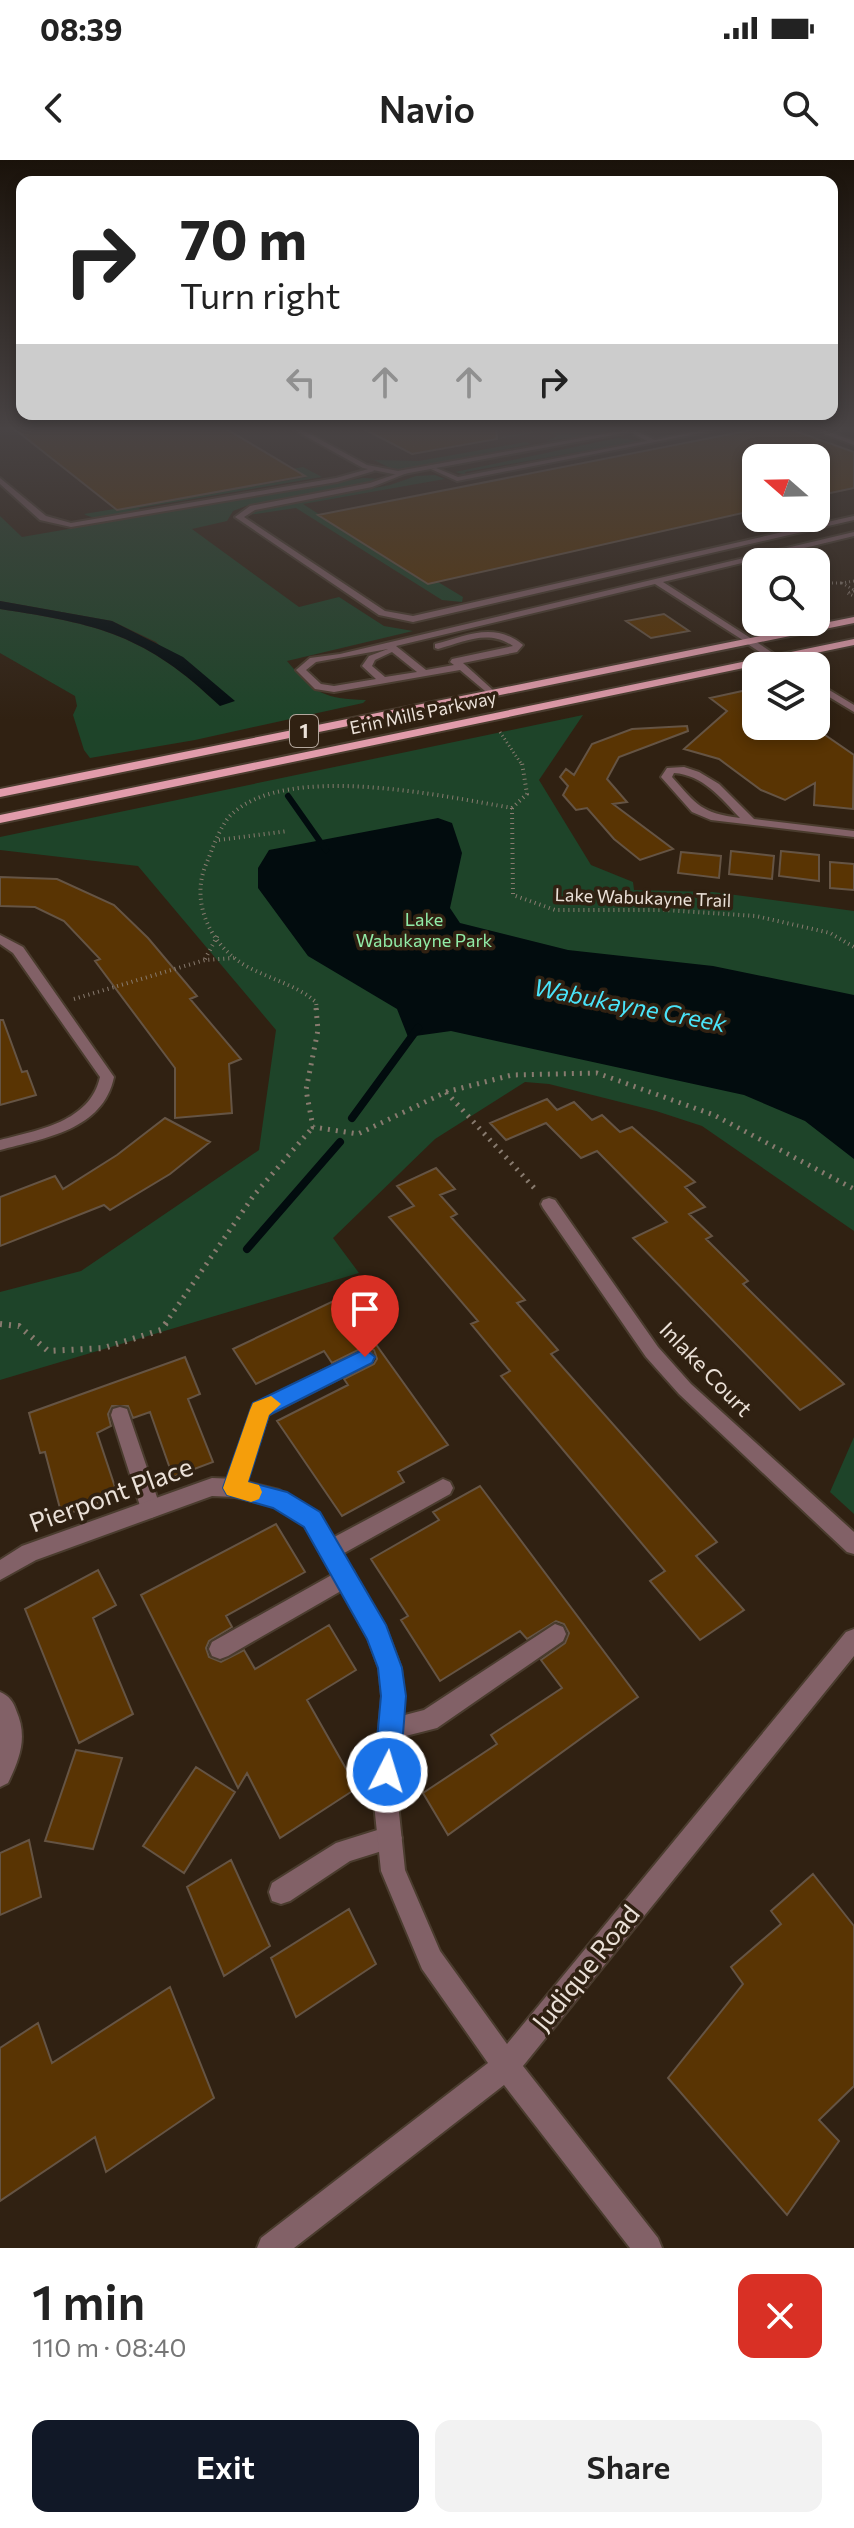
<!DOCTYPE html>
<html lang="en">
<head>
<meta charset="utf-8">
<style>
  :root { --surface:#fff; --page:#f2f2f2; --text:#222; --muted:#767676; --accent:#111827 }
  body { margin:0; font-family:Commissioner,sans-serif; background:var(--page); color:var(--text); height:100vh; display:flex; flex-direction:column; font-size:30px; white-space:nowrap }
  * { box-sizing:border-box; margin:0 }
  p { font-size:26px; color:var(--muted) }
  .icon { flex:none; width:44px; height:44px; fill:none; stroke:currentColor; stroke-width:2; stroke-linecap:round; stroke-linejoin:round }
  .map { position:relative; height:2088px; overflow:hidden }
  .drawer { display:flex; flex-direction:column; background:var(--surface); flex:1 }
  .drawer>* { flex:none }
  .banner { position:absolute; left:16px; top:16px; width:822px; height:244px; border-radius:16px; box-shadow:0 4px 12px #0003; background:#fff; color:var(--text); overflow:hidden }
  .needle { width:52px; rotate:290deg }
  .buttons { position:absolute; left:742px; top:284px; display:grid; gap:16px }
  .buttons a { display:grid; place-items:center; width:88px; height:88px; border-radius:16px; background:var(--surface); box-shadow:0 4px 12px #0003; font-size:40px }
  .pin { position:absolute; display:grid; place-items:center; width:68px; height:68px; color:#fff; margin:-82px -34px; border-radius:50% 50% 50% 0; rotate:-45deg; box-shadow:0 0 8px #0007 }
  .pin .icon { rotate:45deg }
  .me { position:absolute; width:88px; margin:-44px; rotate:5deg; stroke-linejoin:round; filter:drop-shadow(0 0 6px #0008) }
  .turn { display:flex; align-items:center; gap:28px; height:168px; padding:0 32px; font-size:36px }
  .turn .icon { width:104px; height:104px; stroke-width:2.5 }
  .turn b { display:block; font-size:56px; line-height:68px }
  .lanes { display:flex; align-items:center; height:76px; padding:0 32px; background:#0003; justify-content:center; gap:40px; direction:ltr }
  .lanes .off { opacity:.35 }
  .round { display:grid; place-items:center; flex:none; width:84px; height:84px; border-radius:16px; background:var(--page) }
  .headline { display:flex; align-items:center; justify-content:space-between; height:136px; padding:0 32px }
  h1 { font-size:48px; font-weight:600; line-height:60px }
  .button { display:flex; gap:16px; margin-top:auto; padding:16px 32px }
  .button a { flex:1; height:92px; border-radius:16px; background:var(--accent); color:#fff; font-size:32px; font-weight:600; line-height:92px; text-align:center }
  .button a+a { background:var(--page); color:var(--text) }
  .status { display:flex; justify-content:space-between; align-items:center; height:56px; padding:0 40px; background:var(--surface); direction:ltr }
  .status svg { height:22px; fill:currentColor }
  header { display:flex; justify-content:space-between; align-items:center; height:104px; padding:0 32px; background:var(--surface); font-size:36px; font-weight:600 }
  .map>svg:first-child { display:block }
  .green { fill:#1e4429 }
  .water { fill:#020c0e }
  .lines { fill:none; stroke-linecap:round; stroke-linejoin:round }
  .stream-far1 { stroke:#020c0e; stroke-width:6 }
  .stream { stroke:#020c0e; stroke-width:8 }
  .building { fill:#593403; stroke:#655444; stroke-width:2 }
  .service-casing { stroke:#4a3c2e; stroke-width:4 }
  .minor-casing { stroke:#4a3c2e; stroke-width:4 }
  .tertiary-casing { stroke:#4a3c2e; stroke-width:4 }
  .primary-casing { stroke:#4a3c2e; stroke-width:4 }
  .path-far3 { stroke:#887b6f; stroke-width:3; stroke-dasharray:1 3; stroke-linecap:butt }
  .path-far2 { stroke:#887b6f; stroke-width:4; stroke-dasharray:1 4; stroke-linecap:butt }
  .path-far1 { stroke:#887b6f; stroke-width:5; stroke-dasharray:2 6; stroke-linecap:butt }
  .path { stroke:#887b6f; stroke-width:6; stroke-dasharray:2 7; stroke-linecap:butt }
  .service { fill:#826167; fill-rule:evenodd }
  .minor { fill:#826167; fill-rule:evenodd }
  .tertiary { fill:#826167; fill-rule:evenodd }
  .primary { fill:#e19cab; fill-rule:evenodd }
  .route { fill:#1a73e8; stroke:#114b97; stroke-width:2 }
  .slow { fill:#f59e0b }
  .labels { text-anchor:middle; stroke-width:7; stroke-linejoin:round; paint-order:stroke }
  .far-street-label { font-size:18px; fill:#ebe1d8; stroke:#302112 }
  .far-park-label { font-size:18px; fill:#91eba7; stroke:#302112 }
  .shield { fill:#302112; stroke:#b3a79d; stroke-width:2 }
  .shield-label { font-size:20px; font-weight:bold; fill:#ebe1d8 }
  .street-label { font-size:22px; fill:#ebe1d8; stroke:#302112 }
  .water-label { font-size:24px; font-style:italic; fill:#4ae4f9; stroke:#302112 }
  .near-street-label { font-size:26px; fill:#ebe1d8; stroke:#302112 }
</style>
</head>
<body>
<div class="status"><b>08:39</b><svg viewBox="0 0 49 12"><path d="M0 12V9h3v3zM5 12V6h3v6zM10 12V3h3v9zM15 12V0h3v12zM26 1h20v11H26zM47 4h2v5h-2z"/></svg></div>
<header><svg class="icon" aria-label="back" viewBox="0 0 24 24"><path d="M15 5l-7 7 7 7"/></svg>Navio<svg class="icon" aria-label="search" viewBox="0 0 24 24"><circle cx="10" cy="10" r="6"/><path d="M15 15l6 6"/></svg></header>
<div class="map">
<svg width="854" height="2088" viewBox="0 0 854 2088">
  <rect width="100%" height="100%" fill="#302112"/>
  <path class="green" d="M539,267L613,268L600,274L546,281L558,276L544,271L439,289L542,270Z
    M617,278L641,281L465,312L466,315L455,312Z
    M526,282L532,284L404,310L390,308L374,300L419,301Z
    M303,307L322,317L139,348L142,352C126,354 97,363 84,354L307,317L292,309Z
    M435,315L445,319L303,344L428,424L438,422L463,437L462,442L442,440L296,348L248,355L259,350L390,325L416,316Z
    M363,318L382,319L246,346L233,351L227,361L192,369L299,447L339,437L384,466L413,471L287,501C314,533 324,539 366,540L363,543L195,580L90,598L84,590L73,555L77,546L75,536L0,493V449C98,464 146,475 220,546L156,482L112,461L0,441V356L22,377Z
    M583,555L539,620L591,705L633,722L634,730L713,732L854,751V1071L702,966L656,951L549,924L525,922L435,979L333,1078L359,1113L0,1220V1132L81,1111L259,990L276,870L138,706L0,690V677Z
    M854,1277V1354L830,1332Z"/>
  <path class="water" d="M0,441L112,461L183,497L235,541L220,546C146,475 99,464 0,449Z
    M438,658L452,663L462,693L450,748L460,763L568,790L713,806L854,835V999L805,961L744,935L451,871L408,877L397,849L308,796L258,728V708L269,690Z"/>
  <g class="lines">
    <path class="stream-far1" d="M288,636L326,690"/>
    <path class="stream" d="M352,958L418,868
      M247,1089L340,982"/>
  </g>
  <path class="building" d="M12,267H223L305,316L117,350Z
    M360,267H496L497,279L412,294Z
    M767,267H784L854,292V328L816,336V298H756V350L428,424L318,355Z
    M664,454L689,471L651,478L626,461Z
    M756,528V566H812L854,595L853,649L814,645L815,623L785,640L761,630L719,599L684,589L727,551L710,538Z
    M687,566L688,571L619,597L607,619L627,642L613,644L673,689L640,700L614,679L587,648L576,650L563,635L568,626L560,617L566,609L574,615L592,584L632,569Z
    M731,691L774,696L772,719L729,714Z
    M781,691L819,695V721L779,716Z
    M681,692L721,696L719,718L678,713Z
    M830,702L854,704V730L830,728Z
    M0,717L57,719L114,745L148,778L197,836L190,839L241,899L229,904L232,953L175,958V908L95,801L100,799L64,761L35,747L0,746Z
    M0,860H3L22,912L27,911L36,935L0,945Z
    M547,939L557,950L574,942L592,960L602,955L620,972L632,967L695,1022L685,1027L705,1047L689,1054L712,1076L706,1079L748,1121L743,1124L844,1224L800,1250L633,1078L667,1062L597,991L581,998L546,963L506,980L490,963Z
    M165,958L210,982L170,1014L110,1050L104,1045L0,1086V1037L55,1016L63,1029L117,995Z
    M436,1008L455,1029L440,1035L457,1054L451,1057L525,1140L517,1143L558,1190L551,1194L717,1382L696,1396L744,1450L700,1480L650,1421L665,1411L501,1216L510,1211L471,1164L478,1161L389,1057L414,1046L397,1026Z
    M342,1137L448,1285L398,1312L404,1322L342,1356L277,1261L348,1225L344,1219L374,1204L377,1199L374,1190L364,1187L332,1203L324,1191L256,1224L233,1189Z
    M185,1197L200,1234L188,1239L213,1302L173,1317L150,1252L133,1258L128,1246H112L108,1254L111,1266L97,1273L118,1336L62,1356L45,1292L40,1293L29,1253Z
    M480,1326L638,1537L448,1675L423,1633L497,1584L491,1575L562,1528L541,1500L565,1483L569,1473L564,1464L556,1461L527,1479L520,1471L440,1521L401,1460L408,1456L371,1399L439,1360L433,1352Z
    M276,1364L305,1412L226,1456L232,1467L209,1481L206,1488L209,1497L221,1502L244,1490L255,1509L329,1465L356,1510L307,1540L357,1628L280,1678L247,1613L238,1628L141,1435Z
    M98,1410L116,1445L93,1458L133,1554L79,1583L25,1449Z
    M76,1590L122,1598L93,1689L45,1681Z
    M196,1607L235,1632L184,1713L143,1686Z
    M29,1680L41,1737L0,1755V1693Z
    M231,1700L270,1786L224,1816L187,1727Z
    M813,1714L854,1766V1926L819,1960L839,1981L787,2055L668,1918L743,1824L731,1807L781,1764L771,1751Z
    M349,1749L376,1804L296,1857L271,1798Z
    M170,1827L214,1938L106,2012L95,1977L0,2041V1888L38,1863L52,1903Z"/>
  <g class="lines">
    <defs>
      <path id="service" d="M717,267H731L457,321L431,309L436,308L458,317L647,281L630,272L632,269L655,280Z
        M806,267H816L854,281V285Z
        M372,308L374,311L337,322L71,367L40,360L0,324V318L46,356L71,363L336,318Z
        M402,312L407,313L372,327L255,350L244,357L385,451L413,456L854,356V360L413,462L379,455L235,357L250,346L370,323Z
        M854,372V376L663,422L752,479V483L749,484L655,424L396,486L426,510L454,505L450,502L452,499L513,486C487,469 465,482 438,489L435,488V484C466,476 494,461 523,485L517,492L463,503L494,531L496,533L491,536L460,510L334,532L315,529L296,510L310,498L340,494ZM388,489L369,496L362,506L376,519L334,526L321,524L306,510L316,502ZM392,492L417,512L385,517L372,506L375,500Z
        M365,1190L371,1192L374,1197L371,1202L268,1255L242,1334L235,1337L228,1334L225,1328L253,1245Z
        M120,1247L127,1249L129,1255L161,1349L158,1355L151,1358L144,1355L141,1349L111,1255L113,1249Z
        M443,1319L450,1322L453,1328L450,1334L337,1397L330,1399L323,1397L320,1390L323,1383Z
        M346,1407L353,1410L356,1417L353,1424L228,1496L220,1499L212,1496L209,1489L212,1482Z
        M555,1464L563,1467L566,1474L563,1481L437,1568L390,1580L382,1577L379,1569L382,1561L424,1550Z
        M390,1666L398,1670L402,1678L398,1686L350,1701L290,1741L281,1744L272,1741L269,1732L272,1723L336,1683Z"/>
      <path id="minor" d="M289,267H297L367,305L398,311L642,267H657L398,315L363,308Z
        M684,607L699,612L719,624L754,659L854,671V677L711,660L692,652L661,617L667,608ZM674,613C703,615 721,638 740,658C701,653 697,645 672,617Z
        M0,775L23,787L114,917C103,970 45,978 0,990V980C38,970 90,962 100,917L13,793L0,784Z
        M549,1038L555,1040L658,1187L691,1224L854,1372V1394L847,1392L679,1234L646,1197L543,1048L541,1044L543,1040Z
        M212,1318L235,1319L279,1330L319,1354L385,1466L401,1508L404,1536L397,1634L405,1710L440,1791L507,1884L846,1472L854,1469V1496L523,1906L658,2078L662,2088H630L504,1925L294,2088H257L261,2078L488,1903L422,1809L381,1711L373,1634L382,1536L379,1508L368,1478L305,1366L274,1346L235,1337L212,1336L36,1400L0,1420V1400L22,1386Z
        M0,1532C9,1536 13,1541 16,1550C28,1577 20,1598 8,1623L0,1627Z"/>
      <path id="tertiary" d="M746,479H752L792,506H781L746,483Z
        M816,522L854,545V552L816,529Z"/>
      <path id="primary" d="M854,457V463L0,637V629Z
        M854,479V485L0,663V655Z"/>
    </defs>
    <use href="#service" class="service-casing"/>
    <use href="#minor" class="minor-casing"/>
    <use href="#tertiary" class="tertiary-casing"/>
    <use href="#primary" class="primary-casing"/>
    <path class="path-far3" d="M854,421L842,423L854,430
      M816,423H842
      M854,431L847,433L854,436
      M500,572L522,605"/>
    <path class="path-far2" d="M512,648L527,634L522,603
      M512,648L513,735L555,750H666L756,756L830,773L854,787
      M219,680L288,671
      M205,799L218,775
      M74,839L205,800L234,798
      M317,850L316,842L307,835C288,823 266,817 246,806C210,785 189,741 207,702C213,688 220,665 232,654C287,602 443,636 512,648"/>
    <path class="path-far1" d="M316,848L318,870L306,930L313,967L358,974L446,932L512,915L597,913L714,955L854,1029
      M446,932L537,1031
      M165,1164L254,1035L313,967"/>
    <path class="path" d="M0,1164L19,1166L48,1191L104,1188L161,1170L167,1162"/>
    <use href="#service" class="service"/>
    <use href="#minor" class="minor"/>
    <use href="#tertiary" class="tertiary"/>
    <use href="#primary" class="primary"/>
  </g>
  <linearGradient id="sky" x2="0" y2="1"><stop stop-color="#1a120a"/><stop offset="0.48" stop-color="#484344"/><stop offset="1" stop-color="#484344" stop-opacity="0"/></linearGradient>
  <rect width="854" height="560" fill="url(#sky)"/>
  <path class="route" d="M365,1189L375,1197L372,1203L269,1255L248,1322L287,1332L320,1352L386,1465L402,1508L406,1536L400,1612L396,1622L387,1626L378,1622L374,1612L381,1536L378,1508L367,1479L304,1367L273,1348L227,1335L223,1328L253,1243Z"/>
  <path class="slow" d="M271,1236L281,1244L269,1255L248,1322L259,1325L262,1332L259,1339L251,1342L227,1335L223,1328L250,1250L253,1243Z"/>
  <g class="labels">
    <g class="far-street-label">
      <text transform="translate(423 553) rotate(-12)" y="6">Erin Mills Parkway</text>
      <text transform="translate(643 738) rotate(2)" y="6">Lake Wabukayne Trail</text>
    </g>
    <g class="far-park-label">
      <text x="424" y="766">Lake<tspan x="424" dy="21">Wabukayne Park</tspan></text>
    </g>
    <rect class="shield" x="290" y="555" width="28" height="32" rx="6"/>
    <g class="shield-label">
      <text x="304" y="578">1</text>
    </g>
    <g class="street-label">
      <text transform="translate(706 1209) rotate(46)" y="8">Inlake Court</text>
    </g>
    <g class="water-label">
      <text transform="translate(630 846) rotate(11)" y="8">Wabukayne Creek</text>
    </g>
    <g class="near-street-label">
      <text transform="translate(111 1335) rotate(-20)" y="9">Pierpont Place</text>
      <text transform="translate(586 1808) rotate(-51)" y="9">Judique Road</text>
    </g>
  </g>
</svg>
<div class="buttons">
<a><svg class="needle" viewBox="-14 -14 28 28"><path d="M0-13l5 13h-10z" fill="#e53935"/><path d="M0 13l5-13h-10z" fill="#767676"/></svg></a>
<a><svg class="icon" aria-label="search" viewBox="0 0 24 24"><circle cx="10" cy="10" r="6"/><path d="M15 15l6 6"/></svg></a>
<a><svg class="icon" aria-label="layers" viewBox="0 0 24 24"><path d="M12 4l9 5-9 5-9-5zM3 14l9 5 9-5"/></svg></a>
</div>
<div class="pin" style="left:365px;top:1197px;background:#d93025"><svg class="icon" aria-label="arrive" viewBox="0 0 24 24"><path d="M6 21V4h12l-3 4 3 4H6"/></svg></div>
<svg class="me" style="left:387px;top:1612px" viewBox="-20 -20 40 40"><circle r="17" fill="#1a73e8" stroke="#fff" stroke-width="3"/><path d="M0-11L8 9 0 5-8 9z" fill="#fff"/></svg>
<div class="banner">
<div class="turn"><svg class="icon" aria-label="right" viewBox="0 0 24 24"><path d="M7 20v-9h11M14 6l5 5-5 5"/></svg><div><b>70 m</b>Turn right</div></div>
<div class="lanes"><svg class="icon off" aria-label="left" viewBox="0 0 24 24"><path d="M17 20v-9H6M10 6l-5 5 5 5"/></svg><svg class="icon off" aria-label="ahead" viewBox="0 0 24 24"><path d="M12 20V5M6 11l6-6 6 6"/></svg><svg class="icon off" aria-label="ahead" viewBox="0 0 24 24"><path d="M12 20V5M6 11l6-6 6 6"/></svg><svg class="icon" aria-label="right" viewBox="0 0 24 24"><path d="M7 20v-9h11M14 6l5 5-5 5"/></svg></div>
</div>
</div>
<section class="drawer">
<div class="headline"><div><h1>1 min</h1><p>110 m · 08:40</p></div><a class="round" style="background:#d93025;color:#fff"><svg class="icon" aria-label="close" viewBox="0 0 24 24"><path d="M6 6l12 12M18 6L6 18"/></svg></a></div>
<div class="button"><a>Exit</a><a>Share</a></div>
</section>
</body>
</html>
